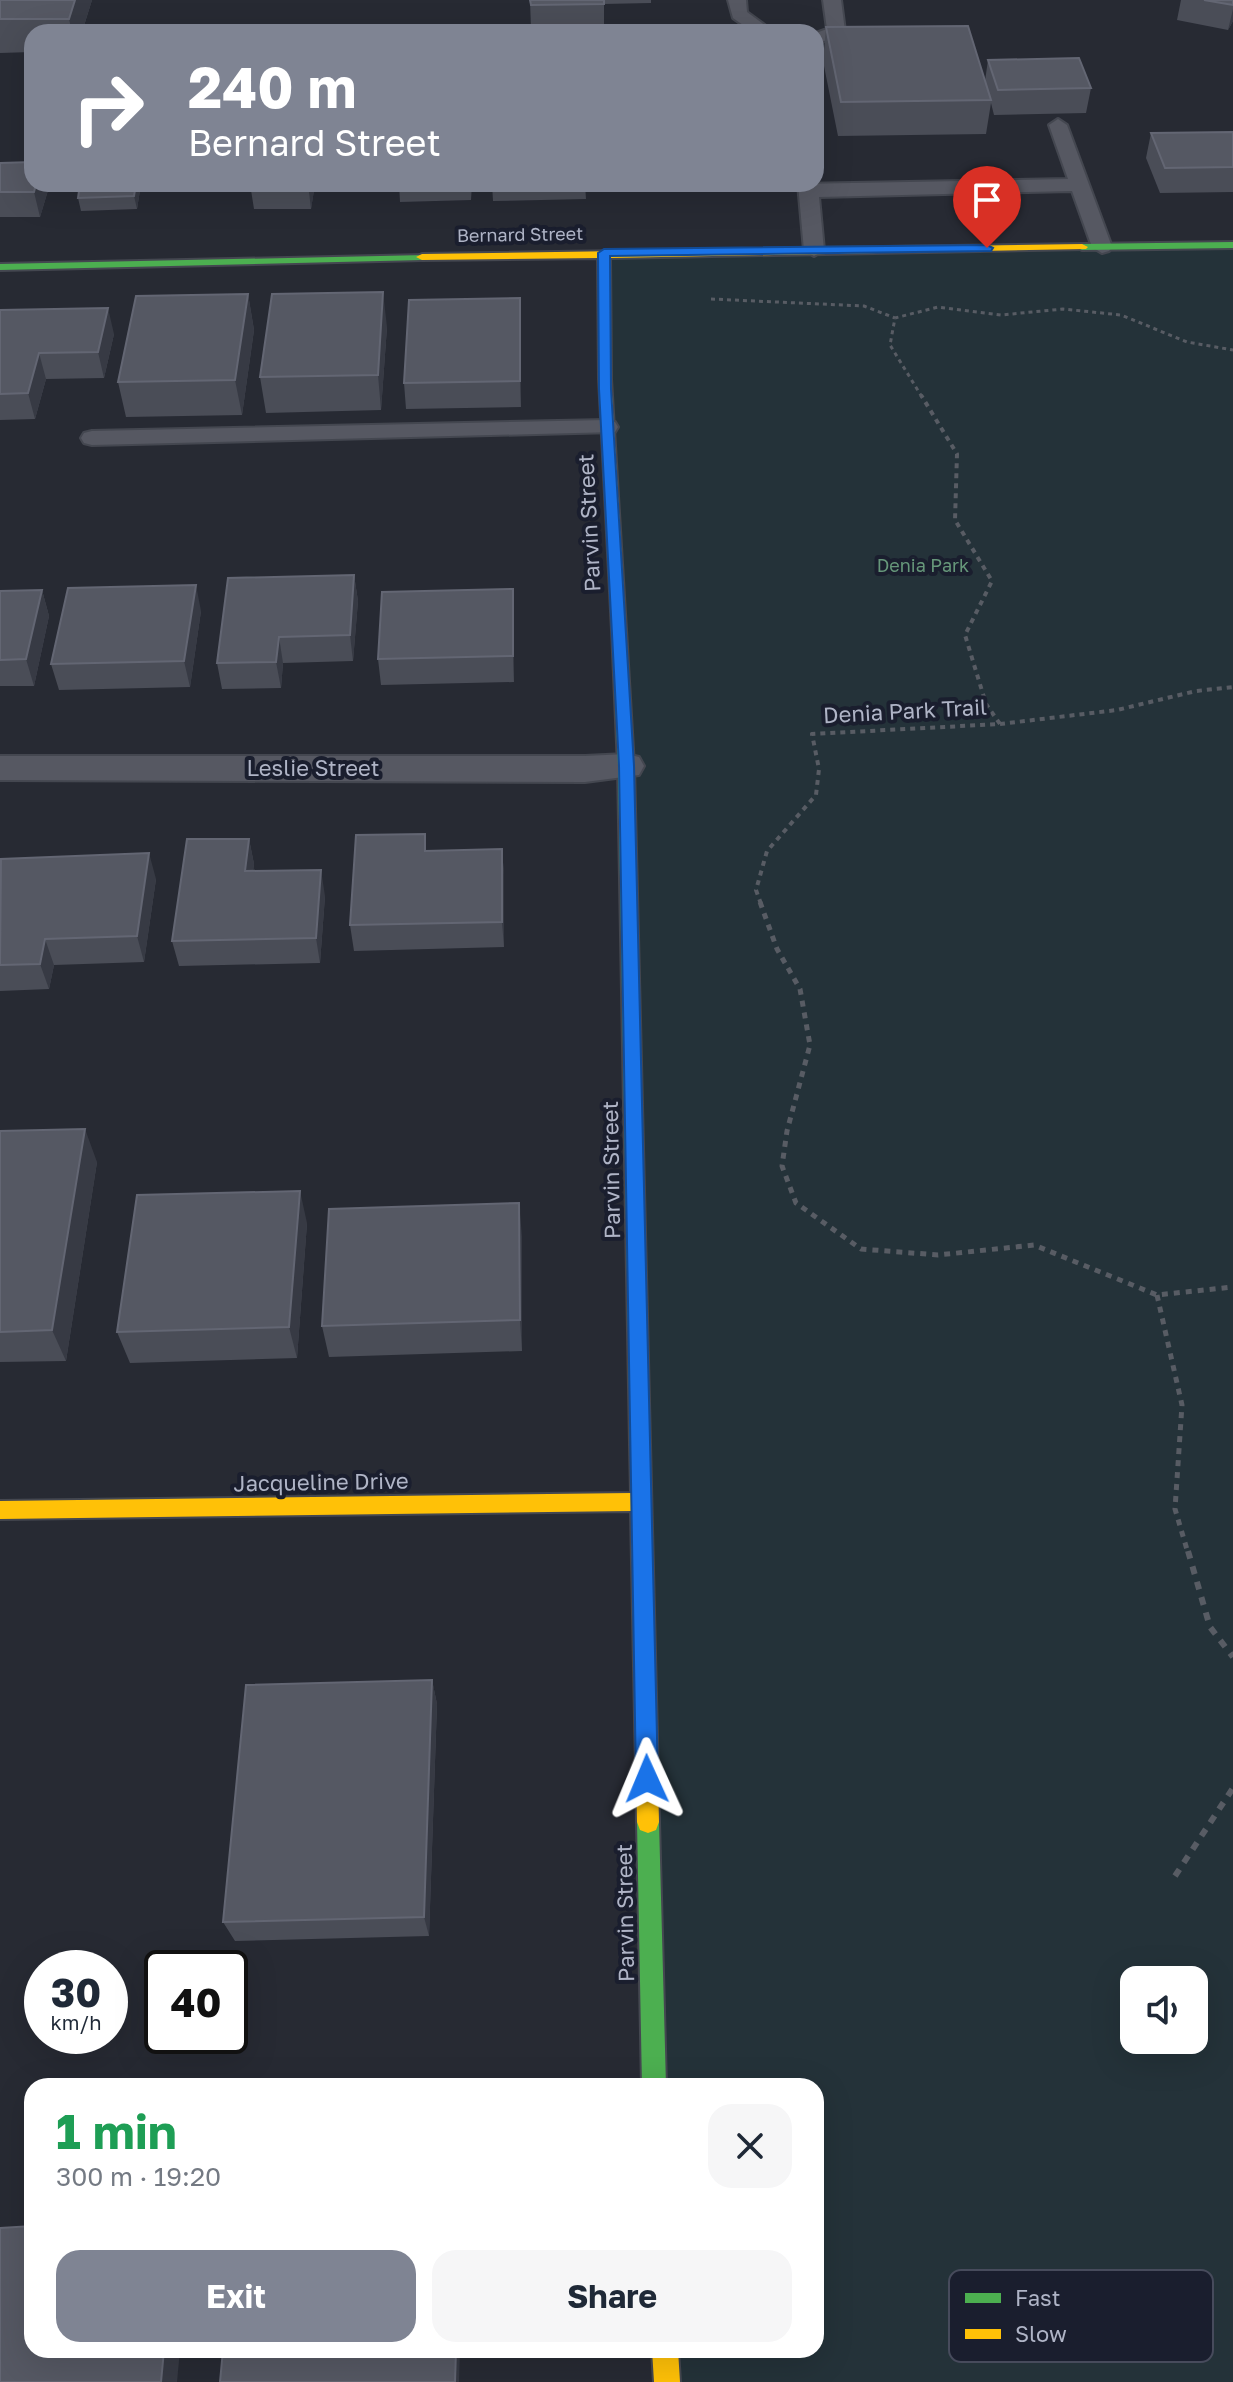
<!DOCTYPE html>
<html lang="en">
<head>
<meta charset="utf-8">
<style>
  :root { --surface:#fff; --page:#f6f6f7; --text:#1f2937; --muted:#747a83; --accent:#7f8493 }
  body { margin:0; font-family:"Golos Text",sans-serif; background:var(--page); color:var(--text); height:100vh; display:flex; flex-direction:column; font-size:30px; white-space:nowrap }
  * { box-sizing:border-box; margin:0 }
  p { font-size:26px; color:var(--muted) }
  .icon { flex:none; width:44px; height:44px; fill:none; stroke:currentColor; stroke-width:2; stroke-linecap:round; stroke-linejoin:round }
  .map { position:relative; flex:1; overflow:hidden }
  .sheet { position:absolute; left:24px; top:2078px; width:800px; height:280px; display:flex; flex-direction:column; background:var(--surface); border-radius:24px; box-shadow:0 8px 32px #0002 }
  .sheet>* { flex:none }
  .top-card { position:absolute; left:24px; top:24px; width:800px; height:168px; border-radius:24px; box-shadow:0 8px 32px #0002; background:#7f8493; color:#fff; overflow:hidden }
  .tools { position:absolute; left:1120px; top:1966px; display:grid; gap:16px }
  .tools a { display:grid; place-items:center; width:88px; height:88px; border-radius:16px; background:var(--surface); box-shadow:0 8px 32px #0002; font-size:40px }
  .speed { position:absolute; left:24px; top:1950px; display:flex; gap:16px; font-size:40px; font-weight:700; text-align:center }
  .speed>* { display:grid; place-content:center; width:104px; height:104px; border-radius:50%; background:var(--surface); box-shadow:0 8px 32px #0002; line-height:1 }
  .speed small { font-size:20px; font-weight:400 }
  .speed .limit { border:4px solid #111; border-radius:12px; background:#fff; color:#111 }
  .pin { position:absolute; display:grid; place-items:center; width:68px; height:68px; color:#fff; margin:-82px -34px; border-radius:50% 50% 50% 0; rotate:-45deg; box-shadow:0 0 8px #0007 }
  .pin .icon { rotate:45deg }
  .me { position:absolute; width:88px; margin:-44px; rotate:359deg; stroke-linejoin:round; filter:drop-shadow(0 0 6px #0008) }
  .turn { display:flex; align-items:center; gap:28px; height:168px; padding:0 32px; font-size:36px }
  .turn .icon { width:104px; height:104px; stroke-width:2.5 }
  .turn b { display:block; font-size:56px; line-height:68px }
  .round { display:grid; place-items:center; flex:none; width:84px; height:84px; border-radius:24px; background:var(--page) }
  .headline { display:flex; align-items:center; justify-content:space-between; height:136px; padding:0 32px }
  h1 { font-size:48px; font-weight:700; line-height:60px; color:#1e9e55 }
  .action { display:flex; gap:16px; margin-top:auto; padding:16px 32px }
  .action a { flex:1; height:92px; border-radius:24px; background:var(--accent); color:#fff; font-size:32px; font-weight:700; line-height:92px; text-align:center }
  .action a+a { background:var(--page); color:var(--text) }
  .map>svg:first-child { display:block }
  .green { fill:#243239; fill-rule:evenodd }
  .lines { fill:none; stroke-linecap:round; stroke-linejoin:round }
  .lane-casing { stroke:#444750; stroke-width:4 }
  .street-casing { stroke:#444750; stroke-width:4 }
  .fast-casing { stroke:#444750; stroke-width:4 }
  .slow-casing { stroke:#444750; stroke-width:4 }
  .path-far3 { stroke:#585c64; stroke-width:3; stroke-dasharray:4 4; stroke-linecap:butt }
  .path-far2 { stroke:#585c64; stroke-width:4; stroke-dasharray:5 5; stroke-linecap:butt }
  .path-far1 { stroke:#585c64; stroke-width:5; stroke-dasharray:6 6; stroke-linecap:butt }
  .path { stroke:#585c64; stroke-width:6; stroke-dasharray:8 8; stroke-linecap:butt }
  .lane { fill:#565862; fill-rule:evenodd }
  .street { fill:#565862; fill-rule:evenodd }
  .fast { fill:#4caf50; fill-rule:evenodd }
  .slow { fill:#ffc107; fill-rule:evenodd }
  .wall { fill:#4a4d57 }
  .shaded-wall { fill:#373a44 }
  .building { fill:#555863; stroke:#636673; stroke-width:2 }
  .route { fill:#1a73e8; stroke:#114b97; stroke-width:2 }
  .labels { text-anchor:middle; stroke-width:8; stroke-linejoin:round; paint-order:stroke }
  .far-street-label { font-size:18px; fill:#afb4c6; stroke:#1a1e2e }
  .far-park-label { font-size:18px; fill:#66977a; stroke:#1a1e2e }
  .street-label { font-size:22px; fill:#afb4c6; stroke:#1a1e2e }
  .key { fill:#1a1e2e; stroke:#474b5c; stroke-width:2 }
  .key-label { font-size:22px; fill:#afb4c6 }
</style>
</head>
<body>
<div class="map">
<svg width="1233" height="2382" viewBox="0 0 1233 2382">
  <rect width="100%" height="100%" fill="#272a33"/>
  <path class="green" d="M1233,244V2382H671L670,2350H816V2086H661L604,253ZM1134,1980H1194V2040H1134Z"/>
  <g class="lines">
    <defs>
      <path id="lane" d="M728,0H746L747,12L774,32H753L733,18Z
        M823,0H841L845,31L816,45V33L827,29Z
        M1058,119L1067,125L1112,247L1109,251L1102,253L1092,247L1072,191L819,197L824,250L814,256L804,250L798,184L1068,179L1049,125Z
        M607,420L615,422L618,427L615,432L92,445L84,443L81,438L84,433L92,431Z"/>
      <path id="street" d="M626,754L639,757L644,766L639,775L585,782L0,780V756H585Z"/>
      <path id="fast" d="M1233,242V248L1082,250L1076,247L1082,244Z
        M426,255L428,257L422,260L0,270V264Z
        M619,626L626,630L634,766L650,1444L647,1450L640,1453L633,1450L630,1444L618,766L612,630Z
        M648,1811L656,1814L659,1822L666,2086H642L637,1822L640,1814Z"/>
      <path id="slow" d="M1082,244L1088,247L1086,249L610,258L611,379L626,630L619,634L612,630L599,379L598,258L422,260L416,257L422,254Z
        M640,1435L647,1438L650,1444L659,1822L656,1830L648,1833L640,1830L637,1822L631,1511L0,1519V1501L631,1493L630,1444L633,1438Z
        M652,2350H678L680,2382H654Z"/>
    </defs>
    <use href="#lane" class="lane-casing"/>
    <use href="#street" class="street-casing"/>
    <use href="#fast" class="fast-casing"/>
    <use href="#slow" class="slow-casing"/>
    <path class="path-far3" d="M711,299L864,306L895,318
      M922,397L890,345L895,318L938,307L1001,315L1063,309L1121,315L1187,342L1233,350"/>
    <path class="path-far2" d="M1000,724L1117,710L1196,691L1233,687
      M761,904L756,890L767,851L816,795L819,769L812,734L1000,724L986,704L965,635L992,581L955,520L957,454L921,395"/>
    <path class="path-far1" d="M760,902L777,949L800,989L810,1045L787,1131L782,1166L796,1203L861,1249L938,1255L1034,1245L1157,1295L1233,1287
      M1157,1295L1182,1405L1175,1509L1188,1553"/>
    <path class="path" d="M1188,1551L1210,1627L1233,1657
      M1175,1876L1233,1788"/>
    <use href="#lane" class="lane"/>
    <use href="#street" class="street"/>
    <use href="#fast" class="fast"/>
    <use href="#slow" class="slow"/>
  </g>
  <path class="wall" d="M0,0H92L82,32H32V52L0,53Z
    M530,0H651V3L604,4V28L531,29Z
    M1181,0H1233V21L1228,30L1177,20Z
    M826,27L985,81L988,60L1091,88L1086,113L994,115L991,103L986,134L838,136L823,61Z
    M1233,132V192L1160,193L1146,158L1151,133Z
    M0,163L32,184H48L49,187L40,217H0Z
    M80,184H141L137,209L81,211L78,198Z
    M250,184H315L311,209H254Z
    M399,184H472L471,200L400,202Z
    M492,184H585L586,199L493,201Z
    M603,184H755V185L603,187Z
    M248,294L254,330L242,415L126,417L118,382Z
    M520,298L521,407L406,409L404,383Z
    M0,310L114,334L104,378L46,379L35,419L0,420Z
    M387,327L381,410L266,413L260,377Z
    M354,575L358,601L353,661L283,663L281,688L222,689L217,663Z
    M513,589L514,682L381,685L378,659Z
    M42,590L49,616L34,686H0V591Z
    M201,611L190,687L59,690L51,664Z
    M249,839L254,864L253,871L325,896L320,963L179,966L172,941Z
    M502,849L504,875V947L354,951L350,925Z
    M0,863L156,879L144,962L54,965L49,989L0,991Z
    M0,1131L97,1162L66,1361L0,1362Z
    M307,1223L297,1358L130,1363L117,1332Z
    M522,1236V1351L329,1357L322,1326Z
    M432,1680L437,1704L429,1936L235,1941L223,1922Z"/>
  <path class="shaded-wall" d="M75,0H92L82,32H72L69,19Z
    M1233,9V21L1228,30Z
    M36,184H48L49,187L40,217L34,192Z
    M136,184H141L137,209L134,196Z
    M308,184H315L311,209Z
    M383,292L387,327L381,410L378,375Z
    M248,294L254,330L242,415L235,380Z
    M520,298L521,324V407L520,381Z
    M108,308L114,334L104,378L98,352Z
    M39,353L46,379L35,419L28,393Z
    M354,575L358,601L353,661L350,635Z
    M196,585L201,611L190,687L184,661Z
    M513,589L514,615V682L513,656Z
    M42,590L49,616L34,686L26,659Z
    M279,637L283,663L281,688L276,662Z
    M249,839L254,864L250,897L245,871Z
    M502,849L504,875V947L502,922Z
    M149,853L156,879L144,962L137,936Z
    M321,870L325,896L320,963L316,938Z
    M45,939L54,965L49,989L40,964Z
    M85,1129L97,1162L66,1361L52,1330Z
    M300,1191L307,1223L297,1358L289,1327Z
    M519,1203L522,1236V1351L520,1320Z
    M432,1680L437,1704L429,1936L424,1917Z
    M164,2350H180L177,2382H161Z
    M456,2350H460L459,2382H455Z"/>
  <path class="building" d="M0,0H75L69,19H0Z
    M530,0H604V4L531,5Z
    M1204,0H1233V5Z
    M968,26L991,100L841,102L826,27Z
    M1079,58L1091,88L998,90L988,60Z
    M1233,132V167L1165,168L1151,133Z
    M32,162V184H36L34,192H0V163Z
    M80,184H136L134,196L78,198Z
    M383,292L378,375L260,377L272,294Z
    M248,294L235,380L118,382L136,296Z
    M520,298V381L404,383L409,300Z
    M108,308L98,352L39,353L28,393L0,394V310Z
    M354,575L350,635L279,637L276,662L217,663L228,578Z
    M196,585L184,661L51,664L68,588Z
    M513,589V656L378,659L382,592Z
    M42,590L26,659L0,660V591Z
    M425,834V851L502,849V922L350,925L356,835Z
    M187,839H249L245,871L321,870L316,938L172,941Z
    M149,853L137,936L45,939L40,964L0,965L1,859Z
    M85,1129L52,1330L0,1332V1131Z
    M300,1191L289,1327L117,1332L137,1195Z
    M519,1203L520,1320L322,1326L329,1209Z
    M432,1680L424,1917L223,1922L246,1685Z
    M32,2226V2350H164L161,2382H0V2228Z
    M223,2350H456L455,2382H220Z"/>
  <path class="route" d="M987,245L993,248L991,251L610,256L611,389L634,766L658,1779L655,1787L647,1790L639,1787L636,1779L619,766L599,389L598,253L604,249Z"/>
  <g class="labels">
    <g class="far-street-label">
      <text transform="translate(520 235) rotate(-1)" y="6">Bernard Street</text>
    </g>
    <g class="far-park-label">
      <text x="923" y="572">Denia Park</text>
    </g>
    <g class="street-label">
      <text transform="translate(589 523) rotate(-93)" y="8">Parvin Street</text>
      <text transform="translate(905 711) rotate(-3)" y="8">Denia Park Trail</text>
      <text x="313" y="776">Leslie Street</text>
      <text transform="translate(611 1170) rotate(-91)" y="8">Parvin Street</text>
      <text transform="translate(321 1482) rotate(-1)" y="8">Jacqueline Drive</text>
      <text transform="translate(625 1913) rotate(-91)" y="8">Parvin Street</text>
    </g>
  </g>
  <rect x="949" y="2270" width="264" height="92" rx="12" class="key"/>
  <rect x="965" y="2293" width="36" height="10" fill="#4caf50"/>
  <rect x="965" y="2329" width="36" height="10" fill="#ffc107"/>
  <g class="key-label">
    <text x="1015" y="2306">Fast</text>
    <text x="1015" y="2342">Slow</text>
  </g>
</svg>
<div class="tools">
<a><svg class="icon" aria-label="sound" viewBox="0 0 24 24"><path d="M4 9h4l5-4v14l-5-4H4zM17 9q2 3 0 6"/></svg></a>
</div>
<div class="speed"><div>30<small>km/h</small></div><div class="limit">40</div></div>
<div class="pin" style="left:987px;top:248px;background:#d93025"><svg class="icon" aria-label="arrive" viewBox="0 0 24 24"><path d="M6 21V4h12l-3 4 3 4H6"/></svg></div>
<svg class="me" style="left:647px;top:1779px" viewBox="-20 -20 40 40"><path d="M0-17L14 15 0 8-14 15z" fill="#1a73e8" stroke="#fff" stroke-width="4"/></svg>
<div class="top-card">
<div class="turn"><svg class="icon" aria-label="right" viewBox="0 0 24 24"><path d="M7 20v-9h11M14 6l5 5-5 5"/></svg><div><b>240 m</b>Bernard Street</div></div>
</div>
<section class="sheet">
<div class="headline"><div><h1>1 min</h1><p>300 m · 19:20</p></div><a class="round"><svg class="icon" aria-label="close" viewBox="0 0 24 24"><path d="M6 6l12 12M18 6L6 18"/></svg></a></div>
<div class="action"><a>Exit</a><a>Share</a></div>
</section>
</div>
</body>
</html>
